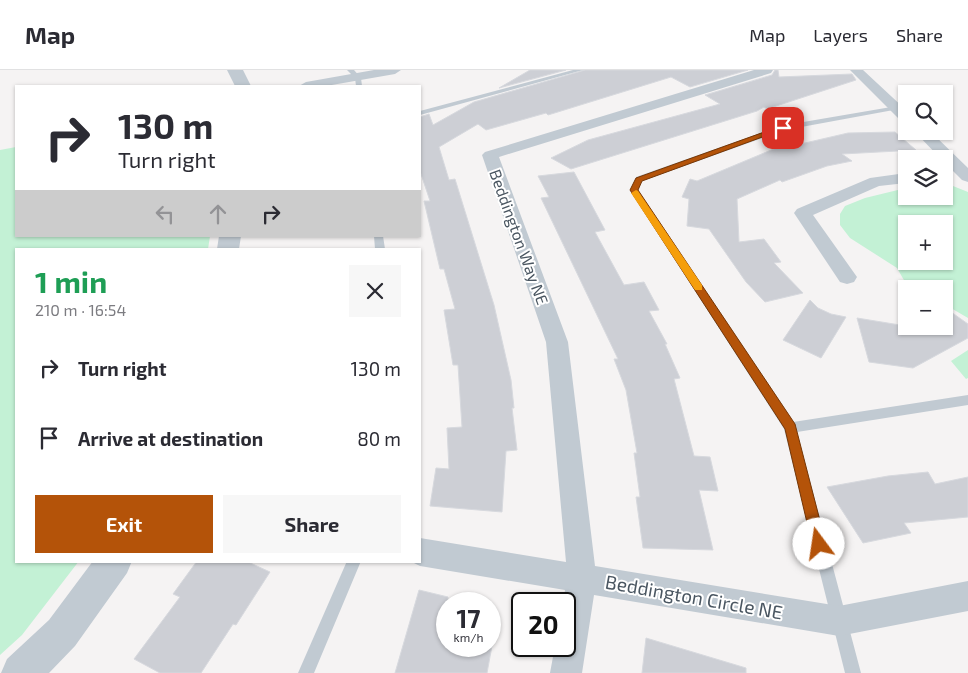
<!DOCTYPE html>
<html lang="en">
<head>
<meta charset="utf-8">
<style>
  :root { --surface:#fff; --page:#f7f7f7; --text:#2b2b33; --muted:#7c7c81; --line:#e1e1e2; --accent:#b45309 }
  body { margin:0; font-family:"Exo 2",sans-serif; background:var(--page); color:var(--text); height:100vh; display:flex; flex-direction:column; font-size:19px; white-space:nowrap }
  * { box-sizing:border-box; margin:0 }
  p { font-size:16px; color:var(--muted) }
  .icon { flex:none; width:28px; height:28px; fill:none; stroke:currentColor; stroke-width:2; stroke-linecap:round; stroke-linejoin:round }
  .map { position:relative; flex:1; overflow:hidden }
  .side { position:absolute; left:15px; top:178px; width:406px; height:315px; display:flex; flex-direction:column; background:var(--surface); border-radius:0px; box-shadow:0 1px 4px #0004 }
  .side>* { flex:none }
  .top-card { position:absolute; left:15px; top:15px; width:406px; height:152px; border-radius:0px; box-shadow:0 1px 4px #0004; background:#fff; color:var(--text); overflow:hidden }
  .tools { position:absolute; left:898px; top:15px; display:grid; gap:10px }
  .tools a { display:grid; place-items:center; width:55px; height:55px; border-radius:0px; background:var(--surface); box-shadow:0 1px 4px #0004; font-size:25px }
  .speed { position:absolute; left:436px; top:522px; display:flex; gap:10px; font-size:25px; font-weight:700; text-align:center }
  .speed>* { display:grid; place-content:center; width:65px; height:65px; border-radius:50%; background:var(--surface); box-shadow:0 1px 4px #0004; line-height:1 }
  .speed small { font-size:12px; font-weight:400 }
  .speed .limit { border:2px solid #111; border-radius:8px; background:#fff; color:#111 }
  .pin { position:absolute; display:grid; place-items:center; width:42px; height:42px; color:#fff; margin:-21px; border-radius:10px; box-shadow:0 2px 8px #0006 }
  .me { position:absolute; width:55px; margin:-28px; rotate:346deg; stroke-linejoin:round; filter:drop-shadow(0 0 4px #0008) }
  .turn { display:flex; align-items:center; gap:18px; height:105px; padding:0 20px; font-size:22px }
  .turn .icon { width:65px; height:65px; stroke-width:2.5 }
  .turn b { display:block; font-size:35px; line-height:42px }
  .lanes { display:flex; align-items:center; height:48px; padding:0 20px; background:#0003; justify-content:center; gap:25px; direction:ltr }
  .lanes .off { opacity:.35 }
  .round { display:grid; place-items:center; flex:none; width:52px; height:52px; border-radius:0px; background:var(--page) }
  .overview { display:flex; align-items:center; justify-content:space-between; height:85px; padding:0 20px }
  h1 { font-size:30px; font-weight:700; line-height:38px; color:#1e9e55 }
  .action { display:flex; gap:10px; margin-top:auto; padding:10px 20px }
  .action a { flex:1; height:58px; border-radius:0px; background:var(--accent); color:#fff; font-size:20px; font-weight:700; line-height:58px; text-align:center }
  .action a+a { background:var(--page); color:var(--text) }
  ul { padding:0; list-style:none }
  li { display:flex; align-items:center; gap:15px; height:70px; padding:0 20px }
  li div { flex:1 }
  li b { display:block; font-size:19px }
  li em { font-style:normal }
  header { display:flex; align-items:center; gap:30px; box-sizing:border-box; height:70px; padding:0 25px; background:var(--surface); border-bottom:1px solid var(--line) }
  header strong { font-size:24px }
  nav { display:flex; gap:28px; margin-inline-start:auto; font-size:18px }
  .map>svg:first-child { display:block }
  .green { fill:#c3f1d5; fill-rule:evenodd }
  .building { fill:#cdcfd5; stroke:#d7d9de }
  .lines { fill:none; stroke-linecap:round; stroke-linejoin:round }
  .service { fill:#c1cad2; fill-rule:evenodd }
  .minor { fill:#c1cad2; fill-rule:evenodd }
  .tertiary { fill:#c1cad2; fill-rule:evenodd }
  .route { fill:#b45309; stroke:#753606 }
  .slow { fill:#f59e0b }
  .labels { text-anchor:middle; stroke-width:4; stroke-linejoin:round; paint-order:stroke }
  .street-label { font-size:16px; fill:#4a5661; stroke:#fff }
  .near-street-label { font-size:19px; fill:#4a5661; stroke:#fff }
</style>
</head>
<body>
<header>
<strong>Map</strong>
<nav><a>Map</a><a>Layers</a><a>Share</a></nav>
</header>
<div class="map">
<svg width="968" height="603" viewBox="0 0 968 603">
  <rect width="100%" height="100%" fill="#f5f3f3"/>
  <path class="green" d="M16,77V166H210L208,179H16V491H79L22,565L0,585V80Z
    M944,115L953,116L968,122V248L944,234V219H917L905,212L897,198L850,168L840,155V144L845,136L865,128L906,118V126H944ZM906,154H944V191H906Z
    M968,280V308L966,309L951,291Z"/>
  <path class="building" d="M530,0H566L499,18Z
    M585,0H748L690,17L671,7L548,45L546,43L486,60L478,54L439,77L449,110L455,109L494,235L511,310L514,338H512L517,380L506,381L502,442L430,436L436,398L449,399L447,358L462,357L458,295H453L444,240L455,239L444,199H440L424,131H430L420,101V47L429,44L433,55L474,32Z
    M775,0H778L779,7L852,4L856,10L767,39L764,37L757,41L571,99L551,88L588,70L720,34L705,25L772,5Z
    M895,62L916,80L842,84L852,91L827,96L782,112L780,110L737,129L739,172L764,169L781,192L774,193L803,223L765,232L746,212L709,159L687,156L689,129L682,127L690,109L697,111L788,73L792,76L848,63Z
    M574,102L605,160L595,162L624,215L644,212L659,240L649,241L667,274H665L680,308L674,309L694,386L710,387L718,421L699,420L713,480L643,478L636,427H640L634,383H637L626,320L614,289H618L541,128L549,127L538,106Z
    M810,230L818,238L831,244L846,247L821,288L783,270Z
    M944,237L968,254V268L913,298L869,292L857,248L906,256H944Z
    M928,402L935,414L968,407V447L904,453L911,463L863,473L827,417L888,406Z
    M197,491H246L270,502L236,555L233,554L201,603H160L134,589L180,527L173,524Z
    M419,520L448,527V576H492L487,603H395Z
    M646,568L746,598V603H642Z"/>
  <g class="lines">
    <path class="service" d="M347,0H354L361,8L362,16H356L355,8Z
      M573,0H583L420,45V41Z
      M897,36L899,37V39L785,60L642,111L638,120L793,352L968,325V335L797,362L861,603H845L784,359L630,120L636,107L780,56Z
      M374,166H383L385,179H375Z
      M347,491H361L314,603H298Z"/>
    <path class="minor" d="M374,0H401L395,4L326,16H299L306,12Z
      M754,0H773L771,3L499,87L568,272L595,496L839,536L968,511V541L839,566L594,525L582,603H550L555,576H565V534H563L565,520L420,496L410,491H420V468L566,492L546,272L482,85L485,82Z
      M850,0H863L906,40V52L901,51Z
      M914,61H930L968,98V112L962,110L944,92V89H941Z
      M906,103V113L879,116L813,145L857,207L854,212L847,214L840,212L794,143L797,139L870,108Z"/>
    <path class="tertiary" d="M227,0H243L251,16H235Z
      M219,166H241L239,179H217Z
      M93,491H132L127,503L75,576L49,603H1L7,589L49,550Z"/>
  </g>
  <path class="route" d="M781,56L787,58L642,111L638,120L795,354L826,474L824,479L819,481L814,479L812,474L785,359L630,120L636,108Z"/>
  <path class="slow" d="M636,120L638,121L702,215V220H695L631,123Z"/>
  <g class="labels">
    <g class="street-label">
      <text transform="translate(519 167) rotate(70)" y="6">Beddington Way NE</text>
    </g>
    <g class="near-street-label">
      <text transform="translate(694 527) rotate(10)" y="7">Beddington Circle NE</text>
    </g>
  </g>
</svg>
<div class="tools">
<a><svg class="icon" aria-label="search" viewBox="0 0 24 24"><circle cx="10" cy="10" r="6"/><path d="M15 15l6 6"/></svg></a>
<a><svg class="icon" aria-label="layers" viewBox="0 0 24 24"><path d="M12 4l9 5-9 5-9-5zM3 14l9 5 9-5"/></svg></a>
<a>+</a>
<a>−</a>
</div>
<div class="speed"><div>17<small>km/h</small></div><div class="limit">20</div></div>
<div class="pin" style="left:783px;top:58px;background:#d93025"><svg class="icon" aria-label="arrive" viewBox="0 0 24 24"><path d="M6 21V4h12l-3 4 3 4H6"/></svg></div>
<svg class="me" style="left:819px;top:474px" viewBox="-20 -20 40 40"><circle r="19" fill="#fff"/><path d="M0-13L10 11 0 6-10 11z" fill="#b45309"/></svg>
<div class="top-card">
<div class="turn"><svg class="icon" aria-label="right" viewBox="0 0 24 24"><path d="M7 20v-9h11M14 6l5 5-5 5"/></svg><div><b>130 m</b>Turn right</div></div>
<div class="lanes"><svg class="icon off" aria-label="left" viewBox="0 0 24 24"><path d="M17 20v-9H6M10 6l-5 5 5 5"/></svg><svg class="icon off" aria-label="ahead" viewBox="0 0 24 24"><path d="M12 20V5M6 11l6-6 6 6"/></svg><svg class="icon" aria-label="right" viewBox="0 0 24 24"><path d="M7 20v-9h11M14 6l5 5-5 5"/></svg></div>
</div>
<section class="side">
<div class="overview"><div><h1>1 min</h1><p>210 m · 16:54</p></div><a class="round"><svg class="icon" aria-label="close" viewBox="0 0 24 24"><path d="M6 6l12 12M18 6L6 18"/></svg></a></div>
<ul>
<li><svg class="icon" aria-label="right" viewBox="0 0 24 24"><path d="M7 20v-9h11M14 6l5 5-5 5"/></svg><div><b>Turn right</b></div><em>130 m</em></li>
<li><svg class="icon" aria-label="arrive" viewBox="0 0 24 24"><path d="M6 21V4h12l-3 4 3 4H6"/></svg><div><b>Arrive at destination</b></div><em>80 m</em></li>
</ul>
<div class="action"><a>Exit</a><a>Share</a></div>
</section>
</div>
</body>
</html>
